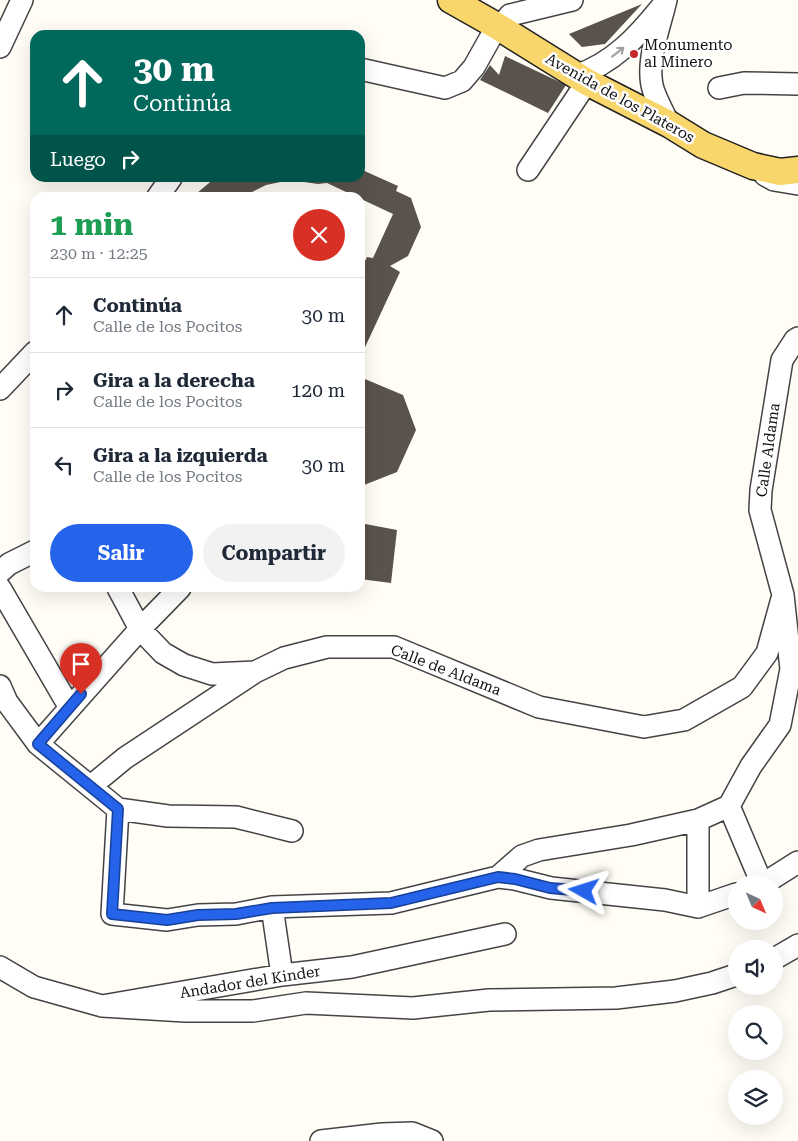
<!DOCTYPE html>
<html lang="es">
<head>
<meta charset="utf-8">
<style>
  :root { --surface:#fff; --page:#f2f2f3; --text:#1f2937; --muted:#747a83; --line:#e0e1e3; --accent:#2563eb }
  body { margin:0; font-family:"Roboto Serif",serif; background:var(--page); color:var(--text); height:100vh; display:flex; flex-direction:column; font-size:19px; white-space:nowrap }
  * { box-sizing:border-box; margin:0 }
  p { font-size:16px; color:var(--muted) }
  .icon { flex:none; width:28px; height:28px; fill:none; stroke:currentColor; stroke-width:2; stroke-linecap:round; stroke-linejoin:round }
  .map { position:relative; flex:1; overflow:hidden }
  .side { position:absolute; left:30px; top:192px; width:335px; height:400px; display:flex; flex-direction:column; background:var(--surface); border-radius:15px; box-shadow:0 5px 20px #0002 }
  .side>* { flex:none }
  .guide { position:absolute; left:30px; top:30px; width:335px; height:152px; border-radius:15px; box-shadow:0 5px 20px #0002; background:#00695c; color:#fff; overflow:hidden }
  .needle { width:32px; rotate:136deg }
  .controls { position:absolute; left:728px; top:875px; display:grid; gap:10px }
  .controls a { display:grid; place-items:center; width:55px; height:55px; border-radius:50%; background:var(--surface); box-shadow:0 5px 20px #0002; font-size:25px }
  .pin { position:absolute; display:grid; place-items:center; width:42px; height:42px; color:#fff; margin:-51px -21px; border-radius:50% 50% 50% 0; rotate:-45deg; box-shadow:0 0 5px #0007 }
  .pin .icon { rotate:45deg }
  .me { position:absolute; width:55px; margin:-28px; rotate:276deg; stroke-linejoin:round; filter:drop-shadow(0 0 4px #0008) }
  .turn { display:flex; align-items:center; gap:18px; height:105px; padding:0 20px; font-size:22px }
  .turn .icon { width:65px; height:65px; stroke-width:2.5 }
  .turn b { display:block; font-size:35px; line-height:42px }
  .then { display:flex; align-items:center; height:48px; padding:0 20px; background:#0003; gap:10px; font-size:19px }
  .round { display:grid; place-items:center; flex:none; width:52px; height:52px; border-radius:26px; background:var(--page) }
  .summary { display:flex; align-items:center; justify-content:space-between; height:85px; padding:0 20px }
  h1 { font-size:30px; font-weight:700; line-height:38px; color:#1e9e55 }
  .button { display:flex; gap:10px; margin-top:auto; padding:10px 20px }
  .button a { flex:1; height:58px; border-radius:30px; background:var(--accent); color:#fff; font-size:20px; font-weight:700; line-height:58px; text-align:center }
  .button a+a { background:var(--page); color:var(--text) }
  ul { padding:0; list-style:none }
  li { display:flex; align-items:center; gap:15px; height:75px; padding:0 20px; border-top:1px solid var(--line) }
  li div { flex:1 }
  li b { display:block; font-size:19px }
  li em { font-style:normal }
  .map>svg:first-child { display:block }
  .building { fill:#5a524d }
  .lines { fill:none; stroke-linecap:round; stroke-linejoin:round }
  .minor-casing { stroke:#444; stroke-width:24 }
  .major-casing { stroke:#222; stroke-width:29 }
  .minor { stroke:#fff; stroke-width:21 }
  .major { stroke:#f9d66b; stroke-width:26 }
  .oneway { stroke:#a0a0a0 }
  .route-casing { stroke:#184099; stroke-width:12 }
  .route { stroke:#2563eb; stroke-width:9 }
  .poi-dot { fill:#c4262e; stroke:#fff; stroke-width:2 }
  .labels { text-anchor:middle; stroke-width:5; stroke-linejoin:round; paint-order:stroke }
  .poi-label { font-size:15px; fill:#111; stroke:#fff; text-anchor:start }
  .street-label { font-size:15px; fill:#111; stroke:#fff }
</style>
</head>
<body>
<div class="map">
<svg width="798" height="1141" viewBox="0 0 798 1141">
  <rect width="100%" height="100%" fill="#fffdf5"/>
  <path class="building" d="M642,4L605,44L582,47L569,34Z
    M505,56L566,85L548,113L480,80L490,65L499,75Z
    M360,169L398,186L396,191L411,198L421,227L408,256L390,266L400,272L360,358V271L367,257L373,258L393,214L327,183L318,184L290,180L266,185L252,192L245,198H191L215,178H360Z
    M360,377L403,395L416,430L397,472L364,485L360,483Z
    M360,523L397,530L391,583L360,579Z"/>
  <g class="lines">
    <defs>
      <path id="minor" d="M666,0C660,27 644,65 654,92C658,103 664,114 669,124
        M0,47L22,0
        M360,69L445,88L462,81L474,67L497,26L505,21L510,15L572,0
        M575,76C613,64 639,35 663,5
        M719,88L744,83L798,84
        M528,170L587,82
        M765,175L774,180L798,184
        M157,198L171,178
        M0,389L35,352
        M0,572L9,564L35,551
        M0,588L70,708
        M118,588L140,629L163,653L184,665L212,674L255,672
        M0,686L7,702L38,744L118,809
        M38,744L140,629L180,588
        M91,786L125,758L255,672L284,658L327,647H394L539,707L644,727L684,720L742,687L767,653L783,595
        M729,806L762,884
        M118,809L112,914L167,920L198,915L236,914L272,907L391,903L498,877L515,879L551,888L665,900L698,907L736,894
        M118,809L168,816L236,817L292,831
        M698,820V907
        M498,877L522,856L539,850L631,835L698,820L729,806L751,766L780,725L791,669L783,595L760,510L761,490L782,360L795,340L798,338
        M763,884L798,862
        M272,907L282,975
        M774,959L798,945
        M0,967L34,987L102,1006L282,975L352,967L505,934
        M102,1006L185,1011H253L306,1003L413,1008L489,1000L616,998L675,991L712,983L736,975
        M321,1141L382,1134L412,1133L432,1141"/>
      <path id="major" d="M451,0L497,26L587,82L669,124L703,145L753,166L780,172L798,170"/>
    </defs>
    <use href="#minor" class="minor-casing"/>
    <use href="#major" class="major-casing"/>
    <use href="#minor" class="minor"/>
    <use href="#major" class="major"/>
  </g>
  <defs><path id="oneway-shaft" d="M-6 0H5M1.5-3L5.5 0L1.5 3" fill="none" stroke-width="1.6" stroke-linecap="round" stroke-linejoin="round" transform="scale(1.25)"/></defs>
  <use class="oneway" href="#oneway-shaft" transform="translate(618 52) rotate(-38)"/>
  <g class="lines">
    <defs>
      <path id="route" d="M81,694L38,744L118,809L112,914L167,920L198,915L236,914L272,908L391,903L498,877L515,879L550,888L584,891"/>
    </defs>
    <use href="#route" class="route-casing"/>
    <use href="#route" class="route"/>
  </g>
  <circle class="poi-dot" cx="634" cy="54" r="5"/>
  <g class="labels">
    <g class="poi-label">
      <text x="644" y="50">Monumento<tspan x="644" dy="17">al Minero</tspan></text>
    </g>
    <g class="street-label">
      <text transform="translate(620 98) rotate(29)" y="5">Avenida de los Plateros</text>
      <text transform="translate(768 450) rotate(-82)" y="5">Calle Aldama</text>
      <text transform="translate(446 670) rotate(21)" y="5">Calle de Aldama</text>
      <text transform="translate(250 982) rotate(-9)" y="5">Andador del Kinder</text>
    </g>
  </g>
</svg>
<div class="controls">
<a><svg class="needle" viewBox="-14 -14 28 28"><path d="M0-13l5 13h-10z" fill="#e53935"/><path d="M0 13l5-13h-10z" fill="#747a83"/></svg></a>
<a><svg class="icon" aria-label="sound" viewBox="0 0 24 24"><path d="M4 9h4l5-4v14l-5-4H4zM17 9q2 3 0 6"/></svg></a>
<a><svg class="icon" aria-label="search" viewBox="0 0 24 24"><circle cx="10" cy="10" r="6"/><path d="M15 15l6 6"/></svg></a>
<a><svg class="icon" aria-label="layers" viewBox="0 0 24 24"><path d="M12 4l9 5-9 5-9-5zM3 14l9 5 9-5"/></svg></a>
</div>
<div class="pin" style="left:81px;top:694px;background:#d93025"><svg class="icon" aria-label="arrive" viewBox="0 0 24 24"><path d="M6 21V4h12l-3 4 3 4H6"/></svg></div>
<svg class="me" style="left:584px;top:891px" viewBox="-20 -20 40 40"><path d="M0-17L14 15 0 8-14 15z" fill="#2563eb" stroke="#fff" stroke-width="4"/></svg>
<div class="guide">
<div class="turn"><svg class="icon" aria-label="ahead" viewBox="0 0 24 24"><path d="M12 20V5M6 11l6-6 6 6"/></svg><div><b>30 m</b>Continúa</div></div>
<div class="then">Luego<svg class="icon" aria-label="right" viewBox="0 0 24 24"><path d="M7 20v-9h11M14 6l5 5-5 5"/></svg></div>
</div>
<section class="side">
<div class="summary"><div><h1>1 min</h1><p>230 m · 12:25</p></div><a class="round" style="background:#d93025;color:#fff"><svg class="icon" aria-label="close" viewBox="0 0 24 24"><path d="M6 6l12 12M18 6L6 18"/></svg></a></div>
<ul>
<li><svg class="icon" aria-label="ahead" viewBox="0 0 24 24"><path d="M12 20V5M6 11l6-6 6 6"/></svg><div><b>Continúa</b><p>Calle de los Pocitos</p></div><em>30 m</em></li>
<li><svg class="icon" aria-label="right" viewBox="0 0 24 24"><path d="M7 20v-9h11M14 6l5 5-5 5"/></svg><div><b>Gira a la derecha</b><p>Calle de los Pocitos</p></div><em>120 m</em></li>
<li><svg class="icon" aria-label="left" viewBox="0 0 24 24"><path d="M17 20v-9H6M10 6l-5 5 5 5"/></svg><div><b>Gira a la izquierda</b><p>Calle de los Pocitos</p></div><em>30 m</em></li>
</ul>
<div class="button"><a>Salir</a><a>Compartir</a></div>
</section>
</div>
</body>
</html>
